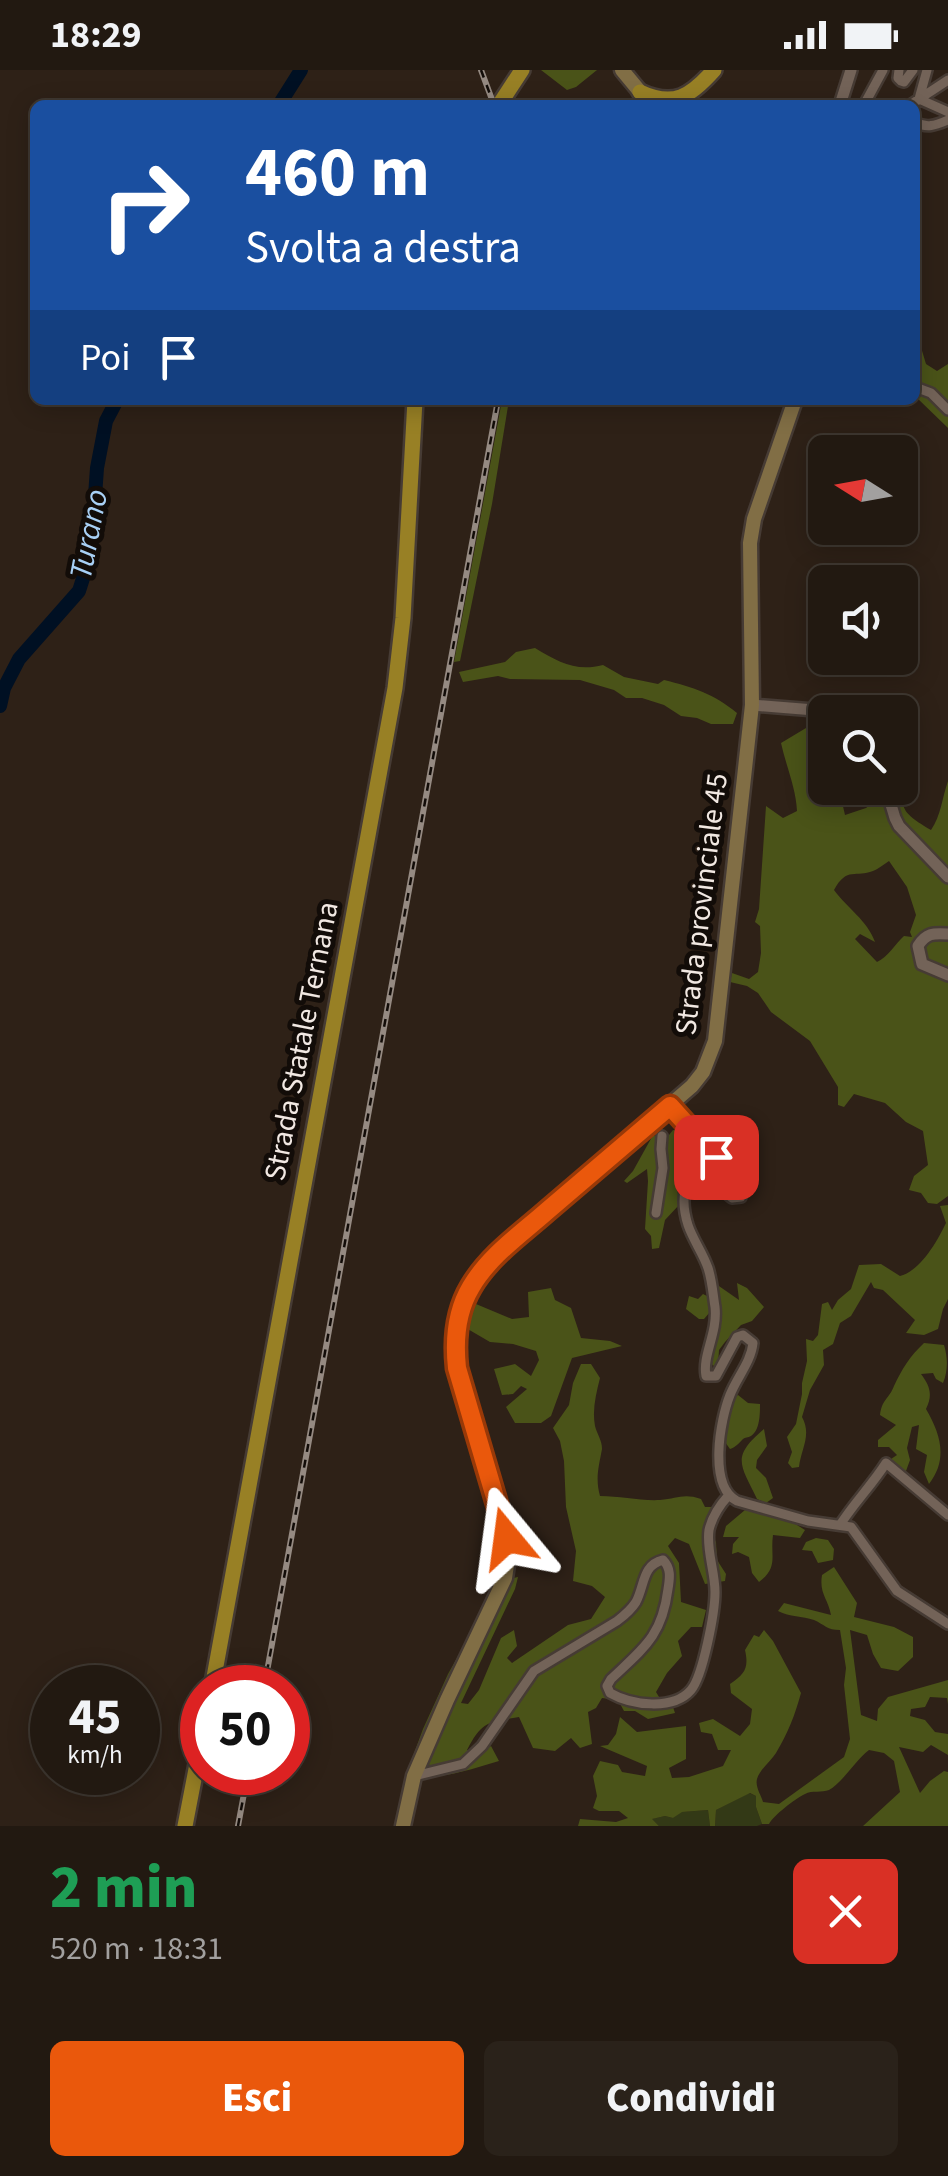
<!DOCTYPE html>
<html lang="it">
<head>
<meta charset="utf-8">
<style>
  :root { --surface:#221911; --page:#2a221a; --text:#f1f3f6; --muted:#a2a09f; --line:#3f3831; --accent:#ea580c }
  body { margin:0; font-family:"Source Sans 3",sans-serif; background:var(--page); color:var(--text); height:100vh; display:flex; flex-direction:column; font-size:38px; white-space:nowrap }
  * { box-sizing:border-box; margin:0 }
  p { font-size:32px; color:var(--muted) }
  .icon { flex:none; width:55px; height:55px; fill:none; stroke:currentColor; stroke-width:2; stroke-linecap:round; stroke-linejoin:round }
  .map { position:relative; height:1756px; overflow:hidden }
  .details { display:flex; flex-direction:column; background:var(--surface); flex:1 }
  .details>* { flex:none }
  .top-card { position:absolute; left:30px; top:30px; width:890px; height:305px; border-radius:15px; box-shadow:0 5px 25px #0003,0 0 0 2px var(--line); background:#1a4fa0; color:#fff; overflow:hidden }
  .needle { width:65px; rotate:281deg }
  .buttons { position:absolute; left:808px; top:365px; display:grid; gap:20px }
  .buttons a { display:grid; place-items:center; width:110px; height:110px; border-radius:15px; background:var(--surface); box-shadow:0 5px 25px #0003,0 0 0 2px var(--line); font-size:50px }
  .speed { position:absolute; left:30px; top:1595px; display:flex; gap:20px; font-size:50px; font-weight:700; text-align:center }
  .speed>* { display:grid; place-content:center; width:130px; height:130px; border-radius:50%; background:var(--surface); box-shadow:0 5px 25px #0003,0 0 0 2px var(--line); line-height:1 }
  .speed small { font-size:25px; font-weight:400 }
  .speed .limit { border:15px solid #d22; background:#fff; color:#111 }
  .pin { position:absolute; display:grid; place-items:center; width:85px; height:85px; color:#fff; margin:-42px; border-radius:20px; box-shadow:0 5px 15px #0006 }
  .me { position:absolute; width:110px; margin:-55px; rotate:344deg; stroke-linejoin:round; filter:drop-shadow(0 0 8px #0008) }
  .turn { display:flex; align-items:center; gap:35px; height:210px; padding:0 50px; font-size:45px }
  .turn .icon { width:130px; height:130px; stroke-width:2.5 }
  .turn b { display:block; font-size:70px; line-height:85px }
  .then { display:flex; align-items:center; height:95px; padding:0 50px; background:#0003; gap:20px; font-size:38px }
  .round { display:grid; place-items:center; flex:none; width:105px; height:105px; border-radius:15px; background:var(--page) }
  .overview { display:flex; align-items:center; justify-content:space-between; height:170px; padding:0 50px }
  h1 { font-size:60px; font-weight:800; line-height:75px; color:#1e9e55 }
  .button { display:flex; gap:20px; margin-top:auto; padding:20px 50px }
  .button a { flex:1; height:115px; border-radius:15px; background:var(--accent); color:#fff; font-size:40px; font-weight:800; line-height:115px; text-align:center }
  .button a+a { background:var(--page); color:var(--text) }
  .status { display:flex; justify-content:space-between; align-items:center; height:70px; padding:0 50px; background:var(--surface); direction:ltr }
  .status svg { height:28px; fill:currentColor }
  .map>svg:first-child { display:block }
  .green { fill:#333916 }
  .forest { fill:#4a5318; fill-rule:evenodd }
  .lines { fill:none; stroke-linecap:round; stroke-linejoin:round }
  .river { stroke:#001023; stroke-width:14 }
  .minor-casing { stroke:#463b34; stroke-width:14 }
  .tertiary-casing { stroke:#463b34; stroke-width:16 }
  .secondary-casing { stroke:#463b34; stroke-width:19 }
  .trunk-casing { stroke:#463b34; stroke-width:20 }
  .minor { stroke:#736358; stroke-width:9 }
  .tertiary { stroke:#736358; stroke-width:11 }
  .secondary { stroke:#816e45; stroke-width:14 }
  .trunk { stroke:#988025; stroke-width:15 }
  .rail-casing { stroke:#958a82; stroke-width:6 }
  .rail { stroke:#120c08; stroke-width:2.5; stroke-dasharray:8; stroke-linecap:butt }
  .route-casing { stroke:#983908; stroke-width:25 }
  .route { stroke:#ea580c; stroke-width:18 }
  .labels { text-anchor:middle; stroke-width:10; stroke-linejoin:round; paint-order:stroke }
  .street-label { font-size:30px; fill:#f1e8e2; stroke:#120c08 }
  .water-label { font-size:32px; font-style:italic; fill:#a8d0f5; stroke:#120c08 }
</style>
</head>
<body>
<div class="status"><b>18:29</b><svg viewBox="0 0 49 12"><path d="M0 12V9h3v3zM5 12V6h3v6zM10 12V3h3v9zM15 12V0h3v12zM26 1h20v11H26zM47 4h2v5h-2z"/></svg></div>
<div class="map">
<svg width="948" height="1756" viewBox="0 0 948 1756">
  <rect width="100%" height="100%" fill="#2e2117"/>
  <path class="green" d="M749,1723L756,1726V1737L762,1754L757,1756H715L716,1740Z
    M708,1740L710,1756H659L651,1749L665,1746L673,1748L681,1742Z"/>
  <path class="forest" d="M541,0H597L576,17L567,20Z
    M920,274L926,294L937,301L948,294V280V358L915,326V275Z
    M502,330H509L492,434L460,591L454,592Z
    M535,578C558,592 576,602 603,595L624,607L658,614L664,610C693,617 714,624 737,643L733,654H711L697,648L681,646L664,635L642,628H626L614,620L580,610L510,609L498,606L463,612L459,602L505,592L516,582Z
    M821,649H825L824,712L828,726L842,732L845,745L866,738L875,731L894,733L892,718H900V699C907,738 892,737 931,760C941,746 942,728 948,711V1126L937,1134L928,1133L921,1123L909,1120L914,1106L928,1095L923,1061L906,1052L885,1033L854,1024L844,1037L838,1035V1017L810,971L771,942L758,923L747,916L730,912L732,903L749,909L758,902L761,883L760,856L755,852L759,839L766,736L783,748L797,741C796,718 786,696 781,673ZM889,791L907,817L916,845L910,862L912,867L904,866C895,874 888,887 877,892L855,869L860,864L875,872C867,850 848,839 834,820C847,796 856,808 873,801C878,799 883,795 889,791Z
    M673,1060L683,1061L700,1080L706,1098L697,1099L691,1086L681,1076C668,1101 678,1109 679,1135L665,1150L659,1178L652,1179L651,1166L645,1159L648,1111L647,1099L627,1113L624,1111L633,1101L653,1065L665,1070Z
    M948,1135V1229L943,1239L938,1259L924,1265L906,1263L915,1250L883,1220L874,1218L871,1212L851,1246L840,1253L833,1274L823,1280L824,1295L810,1320L802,1347C812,1365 801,1379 799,1397L792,1398L788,1393L792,1382L787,1367L796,1354L802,1324V1313L807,1291L806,1269L813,1271L818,1265L822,1234L828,1232L832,1240L838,1230L851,1219L859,1195L881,1194L900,1206C920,1201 937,1172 946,1153L940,1136Z
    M737,1213L747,1218L764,1237L752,1251L741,1255L725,1272L719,1280L718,1295L714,1296L710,1293L720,1252L716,1214L739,1230Z
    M551,1218L555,1230L571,1238L581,1268L610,1271L622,1276L572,1288L551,1346L541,1353H515L506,1337L527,1319L521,1316L513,1324L502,1325L494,1299L515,1294L531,1306L539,1290L536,1281L513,1274L490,1272L466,1258L476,1234L512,1249L529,1247L528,1222Z
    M703,1224L709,1227L710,1242L704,1249H699L686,1239L689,1226L698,1229Z
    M924,1273L944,1275C948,1288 948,1301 943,1313L936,1309L933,1303L921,1304C930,1316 933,1325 926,1339C941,1365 948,1389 929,1414L924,1402L927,1385L916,1379L919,1355L912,1357L907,1378L910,1390L906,1401H887L891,1389L897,1385L889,1377H878V1370L896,1355L880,1345C882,1329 889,1329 894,1316C902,1299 910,1286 924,1273Z
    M581,1294H591L600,1308C596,1324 592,1340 595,1356C597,1364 602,1370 602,1379C599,1396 595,1408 600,1426C620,1426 640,1431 660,1430C677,1429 683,1423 701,1429L705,1437H713L705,1453L716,1472L717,1490L726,1504L725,1511L705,1514L689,1474L675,1468L668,1476L679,1493L681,1532L706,1540L702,1557H691L678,1571L682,1586L667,1603L656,1622L664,1635L672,1634L675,1643L648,1649L635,1641H624L618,1630L602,1628L596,1638L588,1642L592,1674L580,1678L571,1668L555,1681L533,1678L519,1647C488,1652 482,1651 467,1680L477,1685L491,1676L499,1691C468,1700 439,1711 406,1705L423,1659L448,1604L500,1511L518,1507L515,1519L461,1633L468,1634L479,1620L501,1568L514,1560L517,1576L507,1588L512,1593L568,1555L591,1549L605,1527L592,1516L573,1511L576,1481L566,1437L564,1391L560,1371L553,1358L569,1335L573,1313Z
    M738,1325L748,1333L760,1334C760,1344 760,1360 751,1366C748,1368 745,1367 743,1369C739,1373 736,1377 730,1379L725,1372L732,1328Z
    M764,1359L767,1376L757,1390L756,1398L766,1408L773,1428L766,1433L757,1429C740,1394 731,1387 764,1359Z
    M745,1440L789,1450L805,1460L800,1468L773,1465C770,1486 779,1497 759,1512L752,1503L749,1487L738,1482L732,1484L733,1474L739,1467H723L726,1456Z
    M816,1468L828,1470L834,1479L833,1490L818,1493L812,1481L802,1480L806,1472Z
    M834,1497L857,1533L854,1547L894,1557L913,1567V1587L898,1601L881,1598L873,1584L867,1565L850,1560L861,1645L877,1651L878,1639L888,1627L948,1610V1634L947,1628L930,1627L925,1637L911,1639L910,1646L925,1650L935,1662L948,1664V1685L931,1675L923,1682L899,1677L920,1723L930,1711L944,1701L948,1702V1756H863L900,1722L894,1691L884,1683L869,1680C855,1691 843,1712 829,1720C822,1723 812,1720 805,1724C795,1729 774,1745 769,1754H762L756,1737V1726L750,1723L716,1740L715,1756H710L708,1740L682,1742L673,1748L665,1746L652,1749L659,1756H578L580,1749L616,1752L628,1748L619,1741H599L593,1738L597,1726L593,1706L600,1691L618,1695L622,1702L645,1706L647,1696L600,1676L608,1675L616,1664L620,1647L637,1662L686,1656V1689L669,1698L672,1708L689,1707L723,1696L731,1680H718L712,1664L701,1662L699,1653L713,1649L740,1666L750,1654L752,1639L731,1623L730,1614C745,1604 749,1598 745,1580L754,1565L759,1567L764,1560L773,1571L801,1623C795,1645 788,1663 776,1683C771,1691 760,1699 757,1709C755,1717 761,1725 763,1732L779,1734L844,1687L850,1669L844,1615L846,1598L840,1560C827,1560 825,1555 814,1550C802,1546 790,1547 778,1541L784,1533L831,1545C828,1528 819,1524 822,1505Z"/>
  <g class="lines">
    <path class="river" d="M279,35L301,0
      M0,636L4,618L19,589L79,521L91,483L97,398L106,351L117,330"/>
    <defs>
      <path id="minor" d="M899,0L898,8L901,11L904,12L913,0
        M927,0L919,29L948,42
        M864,35L883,0
        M910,35L948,10
        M915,52C927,59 936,55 948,50
        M915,317L931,323L948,340
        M670,1036L735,1108L743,1121L741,1127L732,1128C724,1122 716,1113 706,1110C678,1100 683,1139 688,1155C693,1170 703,1183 708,1198C712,1210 713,1224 715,1237C718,1263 702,1285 706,1306H716L737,1267L743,1265L753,1273C751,1292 737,1307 730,1325C720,1350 708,1416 737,1431L808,1451L851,1457L897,1521L948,1554
        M656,1143L663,1098L661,1079L662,1066
        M840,1455C854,1433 872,1415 886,1393L948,1445
        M414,1706L463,1694L482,1676L534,1601L617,1551C625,1545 631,1540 636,1532C645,1515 642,1495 663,1490C671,1498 670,1507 668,1519C662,1566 644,1578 611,1609L607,1616L610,1623C631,1635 673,1641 691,1620C703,1606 715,1542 715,1522C715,1501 706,1480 709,1460C712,1447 719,1436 728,1426"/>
      <path id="tertiary" d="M840,35L851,0
        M752,635L839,642
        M886,718L895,748L899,756L948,807
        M948,864C933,863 926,863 918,876L922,894L948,905"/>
      <path id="secondary" d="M622,0L651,35
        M403,1756L414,1706L447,1630L505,1508L509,1482L507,1468L457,1298C452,1247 465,1219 500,1182L692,1016L703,1002L715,971L752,635L750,473L754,449L795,330"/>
      <path id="trunk" d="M640,22C674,38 691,26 714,0
        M499,35L522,0
        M212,1618L395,618L403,548L415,330
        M185,1756L202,1668"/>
    </defs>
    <use href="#minor" class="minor-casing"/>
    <use href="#tertiary" class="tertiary-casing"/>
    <use href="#secondary" class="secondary-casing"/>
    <use href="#trunk" class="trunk-casing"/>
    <use href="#minor" class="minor"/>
    <use href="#tertiary" class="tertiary"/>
    <use href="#secondary" class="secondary"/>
    <use href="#trunk" class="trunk"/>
    <defs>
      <path id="rail" d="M481,0L494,35
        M264,1618L498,330
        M238,1756L248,1702"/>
    </defs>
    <use href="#rail" class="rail-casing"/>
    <use href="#rail" class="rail"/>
  </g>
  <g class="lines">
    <defs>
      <path id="route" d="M507,1468L457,1298C454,1270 456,1242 471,1217C489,1186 521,1164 547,1141C588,1106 629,1071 670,1036L716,1087"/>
    </defs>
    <use href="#route" class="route-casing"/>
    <use href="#route" class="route"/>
  </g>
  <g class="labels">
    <g class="street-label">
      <text transform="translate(701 834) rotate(-83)" y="10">Strada provinciale 45</text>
      <text transform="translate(301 971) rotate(-79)" y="10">Strada Statale Ternana</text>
    </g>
    <g class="water-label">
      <text transform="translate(88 464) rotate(-79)" y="11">Turano</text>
    </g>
  </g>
</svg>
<div class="buttons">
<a><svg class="needle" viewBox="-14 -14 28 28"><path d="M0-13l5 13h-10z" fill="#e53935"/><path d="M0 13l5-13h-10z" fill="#a2a09f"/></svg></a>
<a><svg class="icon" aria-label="sound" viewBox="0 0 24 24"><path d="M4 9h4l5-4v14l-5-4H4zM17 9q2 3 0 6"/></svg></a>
<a><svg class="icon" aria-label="search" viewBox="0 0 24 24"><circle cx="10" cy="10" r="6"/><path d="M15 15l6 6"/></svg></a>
</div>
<div class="speed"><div>45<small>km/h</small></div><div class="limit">50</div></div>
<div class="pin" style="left:716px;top:1087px;background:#d93025"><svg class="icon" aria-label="arrive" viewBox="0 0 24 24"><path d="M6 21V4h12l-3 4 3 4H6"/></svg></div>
<svg class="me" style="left:507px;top:1468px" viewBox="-20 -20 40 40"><path d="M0-17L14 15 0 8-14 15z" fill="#ea580c" stroke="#fff" stroke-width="4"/></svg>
<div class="top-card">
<div class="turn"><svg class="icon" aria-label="right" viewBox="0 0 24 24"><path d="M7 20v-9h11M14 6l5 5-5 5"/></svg><div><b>460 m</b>Svolta a destra</div></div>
<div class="then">Poi<svg class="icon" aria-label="arrive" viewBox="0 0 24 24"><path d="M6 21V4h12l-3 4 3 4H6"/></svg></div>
</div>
</div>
<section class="details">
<div class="overview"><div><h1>2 min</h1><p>520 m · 18:31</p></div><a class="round" style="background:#d93025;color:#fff"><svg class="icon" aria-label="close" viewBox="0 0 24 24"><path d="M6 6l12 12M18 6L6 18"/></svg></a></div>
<div class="button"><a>Esci</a><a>Condividi</a></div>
</section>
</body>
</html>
